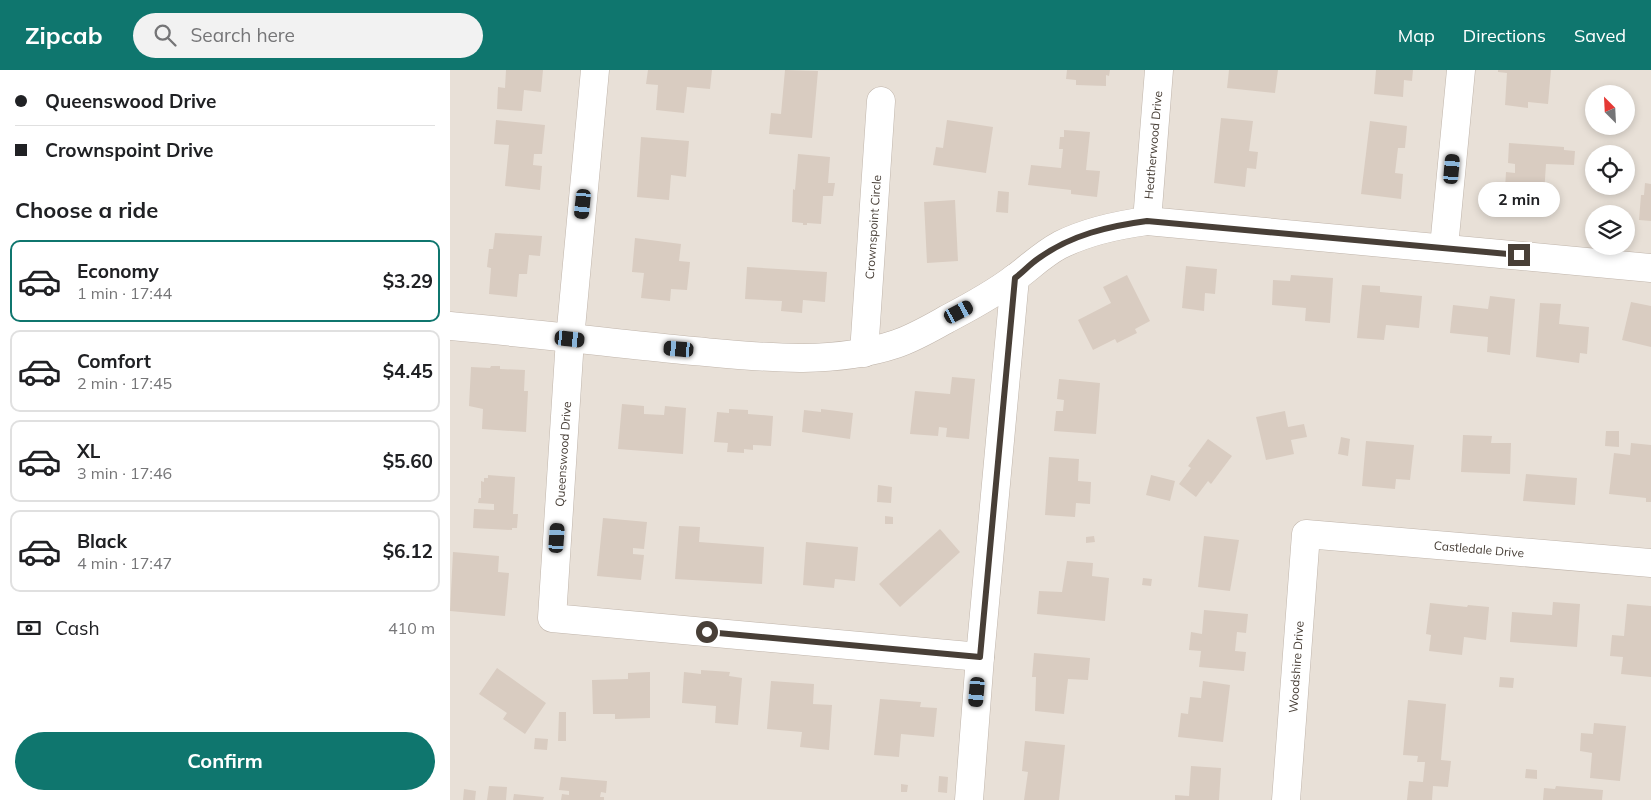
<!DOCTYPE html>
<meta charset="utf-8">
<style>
:root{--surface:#fff;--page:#f2f2f2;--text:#202124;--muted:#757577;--line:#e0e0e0;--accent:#0f766e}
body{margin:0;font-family:Mulish,sans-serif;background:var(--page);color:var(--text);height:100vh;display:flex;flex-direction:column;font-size:19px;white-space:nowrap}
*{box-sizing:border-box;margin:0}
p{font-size:16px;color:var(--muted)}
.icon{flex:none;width:28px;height:28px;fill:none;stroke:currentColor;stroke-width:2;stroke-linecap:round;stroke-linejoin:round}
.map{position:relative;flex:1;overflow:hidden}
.side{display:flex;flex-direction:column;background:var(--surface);width:450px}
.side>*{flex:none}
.top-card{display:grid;align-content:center;height:110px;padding:0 15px;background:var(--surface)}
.needle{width:32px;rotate:336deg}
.controls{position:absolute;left:1135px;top:15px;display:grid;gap:10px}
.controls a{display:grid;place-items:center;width:50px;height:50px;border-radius:50%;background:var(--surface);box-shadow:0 2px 8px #0003;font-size:25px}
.end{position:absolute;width:22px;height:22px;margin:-11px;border:6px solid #483f37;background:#fff;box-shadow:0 0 0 2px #fff}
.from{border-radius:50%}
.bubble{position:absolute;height:35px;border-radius:18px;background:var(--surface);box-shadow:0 2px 8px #0003;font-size:16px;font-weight:700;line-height:35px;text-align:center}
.car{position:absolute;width:15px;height:30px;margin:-15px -8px;border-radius:6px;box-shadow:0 0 4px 1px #0007;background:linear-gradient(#222 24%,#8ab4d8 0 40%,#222 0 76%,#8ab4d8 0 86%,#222 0)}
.top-card b{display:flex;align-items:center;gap:18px;height:48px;font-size:19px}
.top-card b+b{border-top:1px solid var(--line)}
.top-card i{width:12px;height:12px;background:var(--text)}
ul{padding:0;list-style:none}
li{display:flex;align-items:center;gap:15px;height:82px;margin:0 10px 8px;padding:0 5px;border:2px solid var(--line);border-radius:10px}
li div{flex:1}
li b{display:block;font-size:19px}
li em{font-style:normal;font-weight:700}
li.active{border-color:var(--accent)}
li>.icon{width:45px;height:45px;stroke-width:1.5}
h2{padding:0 15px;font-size:22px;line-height:60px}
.pay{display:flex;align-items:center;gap:12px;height:55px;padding:0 15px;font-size:19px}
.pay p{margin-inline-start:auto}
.button{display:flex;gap:10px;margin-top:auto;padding:10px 15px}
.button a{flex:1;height:58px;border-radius:30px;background:var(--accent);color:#fff;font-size:20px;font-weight:700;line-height:58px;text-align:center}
header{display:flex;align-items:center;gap:30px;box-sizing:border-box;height:70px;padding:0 25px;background:var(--accent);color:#fff}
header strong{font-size:24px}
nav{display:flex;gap:28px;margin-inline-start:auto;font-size:18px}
.search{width:350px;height:45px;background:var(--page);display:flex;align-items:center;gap:12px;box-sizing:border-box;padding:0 18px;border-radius:28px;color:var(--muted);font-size:19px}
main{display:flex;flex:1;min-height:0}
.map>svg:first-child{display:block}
.residential{fill:#e8e0d7;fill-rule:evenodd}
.building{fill:#d9ccc1}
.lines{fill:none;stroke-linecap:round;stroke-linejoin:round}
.minor-casing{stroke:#c0b5ab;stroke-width:29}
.minor{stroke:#fff;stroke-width:28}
.route{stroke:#483f37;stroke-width:6}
.labels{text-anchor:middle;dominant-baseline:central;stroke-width:4;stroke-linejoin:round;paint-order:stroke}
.street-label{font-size:12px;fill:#483f37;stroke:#fff}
</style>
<header>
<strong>Zipcab</strong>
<div class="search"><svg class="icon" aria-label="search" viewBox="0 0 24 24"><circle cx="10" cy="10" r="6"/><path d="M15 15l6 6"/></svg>Search here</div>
<nav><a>Map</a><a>Directions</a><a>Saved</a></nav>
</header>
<main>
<section class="side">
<div class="top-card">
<b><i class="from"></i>Queenswood Drive</b>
<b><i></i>Crownspoint Drive</b>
</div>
<h2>Choose a ride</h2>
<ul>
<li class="active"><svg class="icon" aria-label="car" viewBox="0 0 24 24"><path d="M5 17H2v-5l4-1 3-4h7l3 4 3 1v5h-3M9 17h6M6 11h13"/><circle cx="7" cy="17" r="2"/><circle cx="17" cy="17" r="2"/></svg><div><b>Economy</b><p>1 min · 17:44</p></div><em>$3.29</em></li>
<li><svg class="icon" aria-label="car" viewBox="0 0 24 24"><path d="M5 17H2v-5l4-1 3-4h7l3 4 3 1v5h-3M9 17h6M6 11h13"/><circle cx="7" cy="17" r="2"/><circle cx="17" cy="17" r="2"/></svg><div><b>Comfort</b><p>2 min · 17:45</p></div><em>$4.45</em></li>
<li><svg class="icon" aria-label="car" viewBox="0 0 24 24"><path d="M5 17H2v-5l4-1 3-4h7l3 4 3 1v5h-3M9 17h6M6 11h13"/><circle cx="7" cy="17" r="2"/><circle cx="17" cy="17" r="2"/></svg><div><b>XL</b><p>3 min · 17:46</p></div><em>$5.60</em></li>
<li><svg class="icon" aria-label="car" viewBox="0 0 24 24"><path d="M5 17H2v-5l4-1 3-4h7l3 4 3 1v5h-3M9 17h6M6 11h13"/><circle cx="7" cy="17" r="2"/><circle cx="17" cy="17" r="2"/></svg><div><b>Black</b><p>4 min · 17:47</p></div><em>$6.12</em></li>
</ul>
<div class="pay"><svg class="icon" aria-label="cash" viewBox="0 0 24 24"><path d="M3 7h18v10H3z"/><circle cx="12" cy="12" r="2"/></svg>Cash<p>410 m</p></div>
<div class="button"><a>Confirm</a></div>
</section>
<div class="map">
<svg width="1201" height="730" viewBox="0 0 1201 730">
<rect width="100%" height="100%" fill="#f4efe9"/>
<path class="residential" d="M 0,0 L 1201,0 L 1201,730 L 0,730 ZM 1144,24 L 1176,24 L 1176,56 L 1144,56 ZM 1144,84 L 1176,84 L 1176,116 L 1144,116 ZM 1144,144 L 1176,144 L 1176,176 L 1144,176 Z"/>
<g class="building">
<polygon points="56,0 93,0 91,22 74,20 72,41 47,39 48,17 55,18"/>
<polygon points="198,0 262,0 260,19 237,17 234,43 206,40 208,15 196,14"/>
<polygon points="335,0 368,1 362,68 319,64 321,43 331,44"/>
<polygon points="617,0 660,0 659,6 656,5 656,16 626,15 626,10 616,9"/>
<polygon points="779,0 828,0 825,23 777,18"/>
<polygon points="926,0 963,0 962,11 954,10 953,27 924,24"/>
<polygon points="1048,0 1101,0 1098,34 1078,32 1078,38 1055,35 1057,3 1048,2"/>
<polygon points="771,48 803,51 799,81 808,82 806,99 797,98 795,117 764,113"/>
<polygon points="46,50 95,55 92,84 84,84 83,95 92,96 90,120 55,116 59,75 44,74"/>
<polygon points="497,50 543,57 536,103 483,95 486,77 493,78"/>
<polygon points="920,51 957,56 955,78 948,78 945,103 953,104 951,129 911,124"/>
<polygon points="614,60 640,62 636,100 650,101 647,127 621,124 621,120 578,115 581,95 611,98 613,79 609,79 610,67 614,67"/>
<polygon points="191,67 239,71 236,107 221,105 219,130 187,127"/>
<polygon points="1059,73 1114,77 1114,80 1125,81 1124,95 1096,94 1093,140 1063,138 1064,119 1055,119 1056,102 1065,103 1065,94 1058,93"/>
<polygon points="348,84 380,87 378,113 385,113 383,126 373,126 371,154 357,153 357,155 353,155 353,153 342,152 343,119 345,120"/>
<polygon points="1195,113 1201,114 1201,151 1189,150 1191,125 1194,125"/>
<polygon points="548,121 559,122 558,143 546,142"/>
<polygon points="505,130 508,191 477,193 474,132"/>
<polygon points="45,163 92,166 90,186 79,185 77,204 69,204 67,227 39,224 41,198 37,197 39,179 43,179"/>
<polygon points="185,168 231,174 229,191 240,192 237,220 221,219 220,231 191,228 194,203 182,202"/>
<polygon points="736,196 767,199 765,224 755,223 754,241 732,238"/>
<polygon points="297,197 377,202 375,232 353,230 352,243 331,241 332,231 295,229"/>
<polygon points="677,205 700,251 685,259 687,263 667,273 665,269 643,280 628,250 661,233 653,217"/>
<polygon points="841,205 883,208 880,253 855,251 856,238 822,235 823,210 840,211"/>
<polygon points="912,215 930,216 930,222 972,226 969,258 936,255 934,270 907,268"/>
<polygon points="1040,226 1065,229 1060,285 1037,282 1038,267 1000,263 1003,235 1038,239"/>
<polygon points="1181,232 1201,236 1201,277 1172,270"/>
<polygon points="1090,233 1111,234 1109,254 1139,257 1137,284 1130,283 1129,293 1086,287"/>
<polygon points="41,296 50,296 50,299 75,300 74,321 78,321 76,362 32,359 33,339 19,336 21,297 40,298"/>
<polygon points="502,307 525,309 519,369 496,367 497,358 489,357 488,366 460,364 465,321 500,324"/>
<polygon points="609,309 650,313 646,364 604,361 606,341 613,341 614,330 607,329"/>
<polygon points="172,334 194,336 194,344 214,345 215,336 236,338 233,384 168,379"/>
<polygon points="279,339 298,340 298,344 323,346 321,376 303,375 303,380 294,379 294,383 277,382 278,373 264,372 267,342 279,343"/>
<polygon points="371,339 403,343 400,369 352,362 354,340 371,342"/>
<polygon points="835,341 838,357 854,354 857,367 841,370 844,384 816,390 806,347"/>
<polygon points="1156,361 1169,361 1169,377 1155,376"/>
<polygon points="1013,365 1042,366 1041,373 1061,373 1060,404 1011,402"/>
<polygon points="891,367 900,369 898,386 888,384"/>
<polygon points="758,369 782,386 761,414 758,411 746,427 729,414 741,398 738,396"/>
<polygon points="916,371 964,375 960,410 946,409 945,419 912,416"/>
<polygon points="1181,373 1201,375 1201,432 1196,432 1196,428 1159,424 1164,383 1180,385"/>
<polygon points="599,387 629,389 628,411 641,412 640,434 626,433 625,447 595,445"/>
<polygon points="1076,404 1127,408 1125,435 1073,431"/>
<polygon points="38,405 65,407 63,444 68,444 67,458 62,458 62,460 23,458 24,439 44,440 44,434 28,433 29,428 31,428 31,411 34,412 34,408 38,408"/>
<polygon points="701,405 725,411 720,431 696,425"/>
<polygon points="428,415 442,417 441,433 427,432"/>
<polygon points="435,446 443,447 443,454 435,454"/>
<polygon points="153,448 197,452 194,479 183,478 183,484 194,485 191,510 147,506"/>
<polygon points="229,456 250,457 249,472 314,477 312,514 225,509"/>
<polygon points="490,459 510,482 450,537 429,514"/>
<polygon points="644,466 645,472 636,473 636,467"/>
<polygon points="754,466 789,470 780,521 748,517"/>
<polygon points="356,472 408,477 405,511 385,509 384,518 353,515"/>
<polygon points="3,482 49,486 48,502 59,503 55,546 0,541"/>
<polygon points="617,491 643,493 642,506 659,508 655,551 587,544 589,521 612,522"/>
<polygon points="693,508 702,509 701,516 692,515"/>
<polygon points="1103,532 1130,534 1127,577 1060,572 1062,542 1102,545"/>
<polygon points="980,533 1017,537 1018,535 1039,537 1036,570 1014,567 1012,585 979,581 981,565 976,564"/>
<polygon points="1177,534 1201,536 1201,607 1171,604 1173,587 1160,586 1162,565 1174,566"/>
<polygon points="754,540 798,544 796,563 787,562 785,581 796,582 794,601 749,597 751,581 739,580 741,562 752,564"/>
<polygon points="584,583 640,588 638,610 618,609 614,644 585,641 586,607 582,607"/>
<polygon points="47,598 96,633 75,664 53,649 57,643 29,624"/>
<polygon points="251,600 280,602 279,606 292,608 288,655 265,653 266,636 232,633 234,602 251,604"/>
<polygon points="200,602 200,648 165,649 165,644 143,644 142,610 178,609 178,603"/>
<polygon points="1050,607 1064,608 1063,618 1049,617"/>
<polygon points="321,611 364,614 363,634 382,635 379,680 350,677 352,662 317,659"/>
<polygon points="753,611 780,615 773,672 728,667 731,643 738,644 740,627 751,628"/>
<polygon points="430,629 471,632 470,637 487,638 484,667 451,664 449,687 424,685"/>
<polygon points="958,630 996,634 991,690 1001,691 998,717 983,716 982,730 957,730 959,711 973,712 975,692 967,692 968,686 953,685"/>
<polygon points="109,642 116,642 116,671 108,671"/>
<polygon points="1144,653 1176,656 1170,711 1140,708 1142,683 1130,681 1131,663 1143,664"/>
<polygon points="85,668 98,669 97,680 84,679"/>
<polygon points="575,671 615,675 609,730 574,730 578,702 572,701"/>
<polygon points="741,696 771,698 769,730 725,730 725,725 739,726"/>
<polygon points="1076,699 1087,700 1087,709 1075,708"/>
<polygon points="489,706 498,707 497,723 488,722"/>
<polygon points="111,707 157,711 156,723 151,722 150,727 154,727 154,730 111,730 112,724 119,725 119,721 109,720"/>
<polygon points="451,714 458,715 457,722 451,722"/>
<polygon points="39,716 57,717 56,730 37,730"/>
<polygon points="1106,716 1153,720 1152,730 1093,730 1094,718 1105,719"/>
<polygon points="14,719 26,721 25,730 13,730"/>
<polygon points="64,724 94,727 93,730 63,730"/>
</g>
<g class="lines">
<g class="minor-casing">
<g id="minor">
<polyline points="145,0 120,269 102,548 530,587"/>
<polyline points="697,151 709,0"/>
<polyline points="994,177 1011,0"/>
<path d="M 0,256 C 78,263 155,272 233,280 C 303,286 377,297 446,274 C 464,268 481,258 497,249 C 520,237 544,224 565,208 C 580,197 593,184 610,175 C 638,161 667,155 697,151 L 1201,198"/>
<polyline points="414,283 431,31"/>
<polyline points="519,730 530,587 565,208"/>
<polyline points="836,730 856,464 1201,493"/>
</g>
</g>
<use href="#minor" class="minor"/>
</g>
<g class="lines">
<path class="route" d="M 257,562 L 530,587 L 565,208 C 573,202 580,194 589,188 C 621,165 659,156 697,151 L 1069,185"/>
</g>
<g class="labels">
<g class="street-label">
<text transform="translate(703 75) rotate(-85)">Heatherwood Drive</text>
<text transform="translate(423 157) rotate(-86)">Crownspoint Circle</text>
<text transform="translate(113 384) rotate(-86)">Queenswood Drive</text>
<text transform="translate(1029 479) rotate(5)">Castledale Drive</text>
<text transform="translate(846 597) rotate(-86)">Woodshire Drive</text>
</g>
</g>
</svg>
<div class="controls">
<a><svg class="needle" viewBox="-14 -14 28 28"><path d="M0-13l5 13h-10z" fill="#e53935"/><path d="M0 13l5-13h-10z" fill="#757577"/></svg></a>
<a><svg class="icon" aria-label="locate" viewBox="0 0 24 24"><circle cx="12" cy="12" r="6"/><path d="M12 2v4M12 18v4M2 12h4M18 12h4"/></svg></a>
<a><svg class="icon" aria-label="layers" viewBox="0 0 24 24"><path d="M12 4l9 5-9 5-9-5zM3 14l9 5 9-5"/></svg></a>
</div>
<i class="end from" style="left:257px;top:562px"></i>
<i class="end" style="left:1069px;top:185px"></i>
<div class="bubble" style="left:1028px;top:112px;width:82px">2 min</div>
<i class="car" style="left:1002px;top:99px;rotate:5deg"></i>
<i class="car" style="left:133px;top:134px;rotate:186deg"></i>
<i class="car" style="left:509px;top:242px;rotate:62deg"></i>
<i class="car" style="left:120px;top:269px;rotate:96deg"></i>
<i class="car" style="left:229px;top:279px;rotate:275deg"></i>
<i class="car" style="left:107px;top:468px;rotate:4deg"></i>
<i class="car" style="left:527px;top:622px;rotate:185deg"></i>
</div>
</main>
